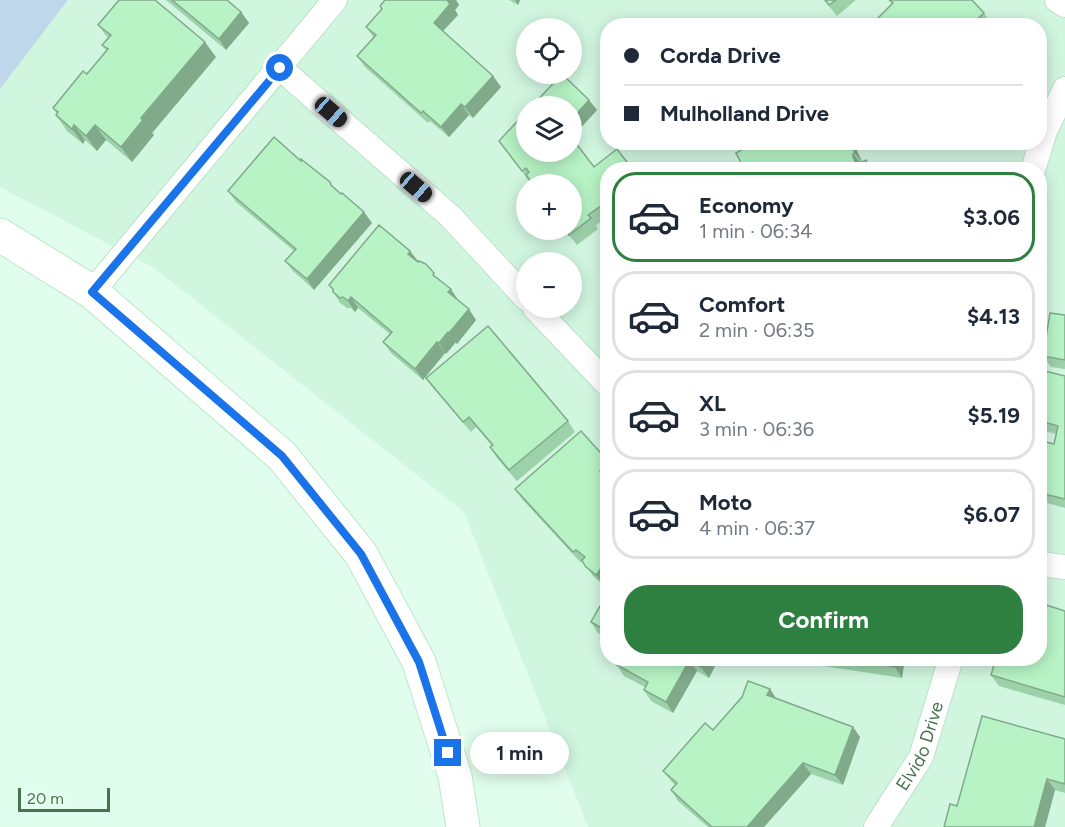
<!DOCTYPE html>
<meta charset="utf-8">
<style>
:root{--surface:#fff;--page:#f6f6f7;--text:#1f2937;--muted:#747a83;--line:#e0e1e3;--accent:#2e8040}
body{margin:0;font-family:Figtree,sans-serif;background:var(--page);color:var(--text);height:100vh;display:flex;flex-direction:column;font-size:22px;white-space:nowrap}
*{box-sizing:border-box;margin:0}
p{font-size:20px;color:var(--muted)}
.icon{flex:none;width:33px;height:33px;fill:none;stroke:currentColor;stroke-width:2;stroke-linecap:round;stroke-linejoin:round}
.map{position:relative;flex:1;overflow:hidden}
.panel{position:absolute;left:600px;top:162px;width:447px;height:504px;display:flex;flex-direction:column;background:var(--surface);border-radius:24px;box-shadow:0 3px 15px #0003}
.panel>*{flex:none}
.hud{position:absolute;left:600px;top:18px;width:447px;height:132px;border-radius:24px;box-shadow:0 3px 15px #0003;display:grid;align-content:center;height:132px;padding:0 24px;background:var(--surface)}
.tools{position:absolute;left:516px;top:18px;display:grid;gap:12px}
.tools a{display:grid;place-items:center;width:66px;height:66px;border-radius:50%;background:var(--surface);box-shadow:0 3px 15px #0003;font-size:30px}
.scale{position:absolute;left:18px;bottom:15px;width:92px;box-sizing:border-box;padding-left:6px;border:3px solid #47734f;border-top:0;font-size:16px;line-height:21px;white-space:nowrap;color:#47734f;-webkit-text-stroke:4px #e6fff1;paint-order:stroke}
.end{position:absolute;width:27px;height:27px;margin:-14px;border:8px solid #1a73e8;background:#fff;box-shadow:0 0 0 3px #fff}
.from{border-radius:50%}
.bubble{position:absolute;height:42px;border-radius:21px;background:var(--surface);box-shadow:0 3px 15px #0003;font-size:20px;font-weight:700;line-height:42px;text-align:center}
.car{position:absolute;width:18px;height:36px;margin:-18px -9px;border-radius:8px;box-shadow:0 0 4px 2px #0007;background:linear-gradient(#222 24%,#8ab4d8 0 40%,#222 0 76%,#8ab4d8 0 86%,#222 0)}
.hud b{display:flex;align-items:center;gap:21px;height:57px;font-size:22px}
.hud b+b{border-top:2px solid var(--line)}
.hud i{width:15px;height:15px;background:var(--text)}
ul{padding:10px 0 0;list-style:none}
li{display:flex;align-items:center;gap:18px;height:90px;margin:0 12px 9px;padding:0 12px;border:3px solid var(--line);border-radius:24px}
li div{flex:1}
li b{display:block;font-size:22px}
li em{font-style:normal;font-weight:700}
li.selected{border-color:var(--accent)}
li>.icon{width:54px;height:54px;stroke-width:1.5}
.cta{display:flex;gap:12px;margin-top:auto;padding:12px 24px}
.cta a{flex:1;height:69px;border-radius:24px;background:var(--accent);color:#fff;font-size:24px;font-weight:700;line-height:69px;text-align:center}
.map>svg:first-child{display:block}
.residential{fill:#d1f6e0;fill-rule:evenodd}
.green{fill:#bed7ea}
.lines{fill:none;stroke-linecap:round;stroke-linejoin:round}
.street-casing{stroke:#bce1c7;stroke-width:26}
.secondary-casing{stroke:#bce8c9;stroke-width:35}
.street{stroke:#fff;stroke-width:24}
.secondary{stroke:#fff;stroke-width:33}
.wall{fill:#9dd1a9}
.shaded-wall{fill:#80aa8a}
.building{fill:#b7f3c5;stroke:#80aa8a;stroke-width:1.5}
.route{stroke:#1a73e8;stroke-width:8}
.labels{text-anchor:middle;dominant-baseline:central;stroke-width:6;stroke-linejoin:round;paint-order:stroke}
.street-label{font-size:18px;fill:#47734f;stroke:#e6fff1}
</style>
<div class="map">
<svg width="1065" height="827" viewBox="0 0 1065 827">
<rect width="100%" height="100%" fill="#e0fded"/>
<path class="residential" d="M 68,0 L 1065,0 L 1065,827 L 588,827 L 464,512 L 154,268 L 0,187 L 0,89 ZM 608,26 L 1040,26 L 1040,142 L 608,142 ZM 526,28 L 572,28 L 572,74 L 526,74 ZM 526,106 L 572,106 L 572,152 L 526,152 ZM 608,170 L 1040,170 L 1040,658 L 608,658 ZM 526,184 L 572,184 L 572,230 L 526,230 ZM 526,262 L 572,262 L 572,308 L 526,308 Z"/>
<polygon class="green" points="0,0 68,0 0,89"/>
<g class="lines">
<g class="street-casing">
<g id="street">
<polyline points="1057,0 1065,5"/>
<polyline points="280,68 450,216 526,298"/>
<polyline points="1033,170 1045,131 1065,89"/>
<polyline points="92,292 335,0"/>
<polyline points="535,308 608,385"/>
<polyline points="1040,564 1065,567"/>
<path id="s1" d="M 876,827 L 921,757 L 951,658"/>
</g>
</g>
<g class="secondary-casing">
<polyline id="secondary" points="0,235 92,292 282,456 361,554 419,662 455,776 463,827"/>
</g>
<use href="#street" class="street"/>
<use href="#secondary" class="secondary"/>
</g>
<g class="wall">
<polygon points="166,0 227,0 241,12 249,23 226,50"/>
<polygon points="385,0 456,0 459,5 455,10 458,15 443,31 493,76 501,87 473,118 469,115 449,137 430,121 428,123 365,67 357,56 374,38 366,27 382,9 380,6"/>
<polygon points="509,0 520,0 518,5"/>
<polygon points="824,0 856,0 837,16"/>
<polygon points="888,0 972,0 984,13 991,23 989,26 870,26 892,4"/>
<polygon points="98,25 216,57 152,133 154,135 132,162 106,140 97,151 85,140 83,144 67,131 56,115 57,114 53,108 87,74 106,50 102,45 108,38"/>
<polygon points="572,106 597,110 575,134 574,142 594,167 608,170 608,217 596,225 598,229 577,245 565,230 572,184 529,181 499,141"/>
<polygon points="857,151 862,162 872,170 745,170"/>
<polygon points="301,161 364,212 372,223 314,290 293,271 285,261 294,251 236,202 228,191"/>
<polygon points="418,261 417,262 439,279 476,320 457,344 456,342 446,354 445,353 423,380 391,353 383,342 390,334 358,308 355,312 351,308 347,308 340,303 329,285"/>
<polygon points="1065,315 1065,369 1051,367 1043,356"/>
<polygon points="1065,376 1065,508 1040,501 1040,445 1045,446 1054,444 1056,434 1040,430 1040,377"/>
<polygon points="426,378 568,421 575,432 517,481 497,458 490,447 492,446 476,427 471,432 434,389"/>
<polygon points="608,461 608,580 604,586 593,576 583,561 581,563 522,499 515,489"/>
<polygon points="608,592 608,638 598,633 591,622"/>
<polygon points="1065,611 1065,705 999,686 991,675"/>
<polygon points="621,658 719,658 709,678 697,671 673,713 651,701 644,690 645,687 624,676 617,665"/>
<polygon points="789,658 905,658 902,678 791,661"/>
<polygon points="770,689 776,699 860,737 843,785 811,774 764,827 708,827 678,801 671,790 675,785 671,781 663,771 713,730"/>
<polygon points="1065,739 1065,793 1055,790 1045,827 944,827 957,806"/>
</g>
<g class="shaded-wall">
<polygon points="447,0 456,0 459,5 455,10 458,15 441,33 434,23"/>
<polygon points="515,0 520,0 518,5"/>
<polygon points="241,12 249,23 226,50 219,39"/>
<polygon points="205,42 216,57 152,133 154,135 132,162 121,147 141,118"/>
<polygon points="493,76 501,87 473,118 465,107"/>
<polygon points="589,100 597,110 575,134 574,142 572,139 572,119"/>
<polygon points="461,104 469,115 449,137 441,127"/>
<polygon points="74,125 85,140 83,144 72,129"/>
<polygon points="95,125 106,140 97,151 86,136"/>
<polygon points="850,142 862,142 857,151 863,163 855,153"/>
<polygon points="853,154 861,164 861,170 853,157"/>
<polygon points="364,212 372,223 314,290 307,279"/>
<polygon points="410,251 418,261 415,265 408,254"/>
<polygon points="451,289 458,300 448,292"/>
<polygon points="351,297 358,308 355,312 348,301"/>
<polygon points="469,309 476,320 457,344 449,333"/>
<polygon points="448,332 456,342 446,354 439,343"/>
<polygon points="437,342 445,353 423,380 415,369"/>
<polygon points="608,559 608,580 604,586 596,575"/>
<polygon points="706,658 719,658 709,678 701,667"/>
<polygon points="896,658 905,658 902,678 895,667"/>
<polygon points="689,661 697,671 673,713 666,702"/>
<polygon points="770,689 777,700 767,695"/>
<polygon points="853,727 860,737 843,785 835,775"/>
<polygon points="803,763 811,774 764,827 747,827"/>
<polygon points="1047,779 1055,790 1045,827 1034,827"/>
</g>
<g class="building">
<polygon points="119,0 155,0 205,42 141,118 143,120 121,147 95,125 86,136 74,125 72,129 56,115 58,112 53,108 83,71 87,74 108,49 102,45 111,35 98,25"/>
<polygon points="172,0 227,0 241,12 219,39"/>
<polygon points="385,0 447,0 450,4 434,23 493,76 465,107 461,104 441,127 423,111 421,113 357,56 376,35 366,27 382,9 380,6"/>
<polygon points="825,0 836,0 829,5"/>
<polygon points="890,0 972,0 984,13 975,21 979,26 870,26 893,3"/>
<polygon points="562,74 589,100 572,119 572,106 532,106"/>
<polygon points="526,112 526,152 572,152 572,138 594,167 617,149 633,170 608,170 608,201 588,215 591,218 569,235 565,230 572,230 572,184 533,184 526,175 529,172 526,168 522,171 499,141"/>
<polygon points="274,137 301,161 301,159 330,182 331,185 341,194 342,193 364,212 307,279 285,261 296,249 228,191"/>
<polygon points="755,142 850,142 855,153 853,154 853,157 857,165 866,160 871,170 745,170 736,153"/>
<polygon points="379,225 410,251 408,254 418,262 419,261 426,264 434,273 433,275 451,289 448,292 469,309 449,333 448,332 439,343 437,342 415,369 383,342 392,332 351,297 348,301 343,297 340,298 333,292 333,289 329,285"/>
<polygon points="1050,313 1065,315 1065,360 1043,356"/>
<polygon points="488,326 568,421 509,470 490,447 493,445 469,417 463,422 426,378"/>
<polygon points="1041,370 1065,376 1065,499 1040,493 1040,445 1045,446 1046,442 1054,444 1058,426 1040,421 1040,377"/>
<polygon points="581,431 608,461 608,464 600,471 608,477 608,559 596,575 585,566 582,560 585,557 576,550 573,552 515,489"/>
<polygon points="608,592 608,632 591,622"/>
<polygon points="1040,603 1065,611 1065,697 991,675 996,658 1040,658"/>
<polygon points="621,658 706,658 701,667 689,661 666,702 644,690 648,682 617,665"/>
<polygon points="835,658 896,658 895,667"/>
<polygon points="748,681 770,689 767,695 853,727 835,775 803,763 747,827 712,827 671,790 677,783 663,771 705,723 713,730 742,697"/>
<polygon points="982,716 1065,739 1065,784 1047,779 1034,827 944,827 950,804 957,806"/>
</g>
<g class="lines">
<polyline class="route" points="280,68 92,292 282,456 361,554 419,662 448,753"/>
</g>
<g class="labels">
<g class="street-label">
<text stroke="none"><textPath href="#s1" startOffset="93">Elvido Drive</textPath></text>
</g>
</g>
</svg>
<div class="tools">
<a><svg class="icon" aria-label="locate" viewBox="0 0 24 24"><circle cx="12" cy="12" r="6"/><path d="M12 2v4M12 18v4M2 12h4M18 12h4"/></svg></a>
<a><svg class="icon" aria-label="layers" viewBox="0 0 24 24"><path d="M12 4l9 5-9 5-9-5zM3 14l9 5 9-5"/></svg></a>
<a>+</a>
<a>−</a>
</div>
<div class="scale">20 m</div>
<i class="end from" style="left:280px;top:68px"></i>
<i class="end" style="left:448px;top:753px"></i>
<div class="bubble" style="left:470px;top:732px;width:99px">1 min</div>
<i class="car" style="left:331px;top:112px;rotate:131deg"></i>
<i class="car" style="left:416px;top:187px;rotate:131deg"></i>
<div class="hud">
<b><i class="from"></i>Corda Drive</b>
<b><i></i>Mulholland Drive</b>
</div>
<section class="panel">
<ul>
<li class="selected"><svg class="icon" aria-label="car" viewBox="0 0 24 24"><path d="M5 17H2v-5l4-1 3-4h7l3 4 3 1v5h-3M9 17h6M6 11h13"/><circle cx="7" cy="17" r="2"/><circle cx="17" cy="17" r="2"/></svg><div><b>Economy</b><p>1 min · 06:34</p></div><em>$3.06</em></li>
<li><svg class="icon" aria-label="car" viewBox="0 0 24 24"><path d="M5 17H2v-5l4-1 3-4h7l3 4 3 1v5h-3M9 17h6M6 11h13"/><circle cx="7" cy="17" r="2"/><circle cx="17" cy="17" r="2"/></svg><div><b>Comfort</b><p>2 min · 06:35</p></div><em>$4.13</em></li>
<li><svg class="icon" aria-label="car" viewBox="0 0 24 24"><path d="M5 17H2v-5l4-1 3-4h7l3 4 3 1v5h-3M9 17h6M6 11h13"/><circle cx="7" cy="17" r="2"/><circle cx="17" cy="17" r="2"/></svg><div><b>XL</b><p>3 min · 06:36</p></div><em>$5.19</em></li>
<li><svg class="icon" aria-label="car" viewBox="0 0 24 24"><path d="M5 17H2v-5l4-1 3-4h7l3 4 3 1v5h-3M9 17h6M6 11h13"/><circle cx="7" cy="17" r="2"/><circle cx="17" cy="17" r="2"/></svg><div><b>Moto</b><p>4 min · 06:37</p></div><em>$6.07</em></li>
</ul>
<div class="cta"><a>Confirm</a></div>
</section>
</div>
